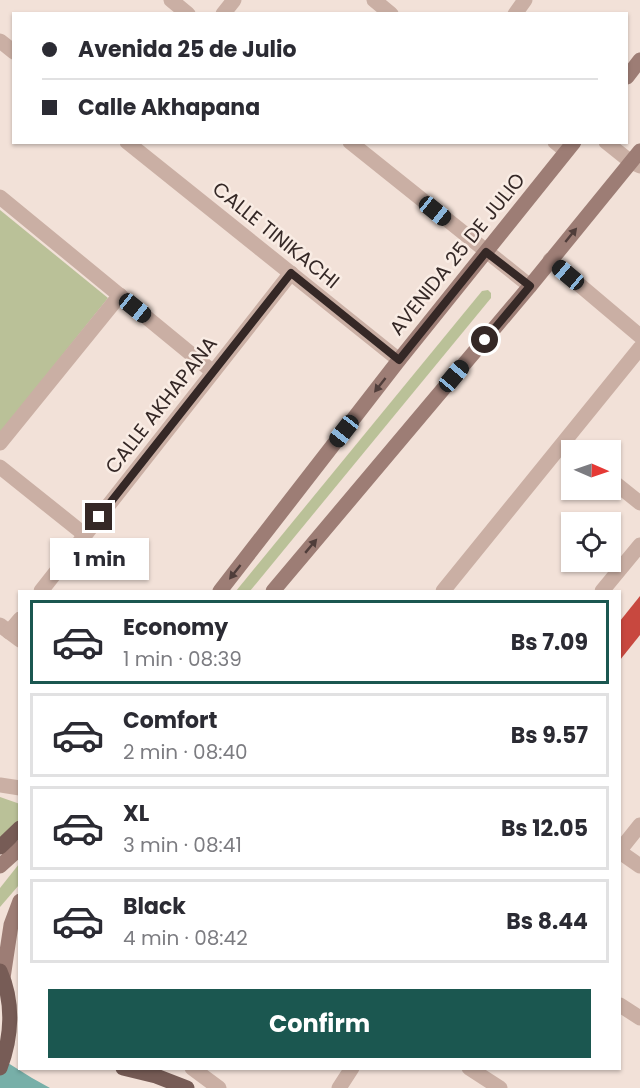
<!DOCTYPE html>
<meta charset="utf-8">
<style>
:root{--surface:#fff;--page:#f2f2f3;--text:#2b2b33;--muted:#7c7c81;--line:#e1e1e2;--accent:#1b5750}
body{margin:0;font-family:Poppins,sans-serif;background:var(--page);color:var(--text);height:100vh;display:flex;flex-direction:column;font-size:22px;white-space:nowrap}
*{box-sizing:border-box;margin:0}
p{font-size:20px;color:var(--muted)}
.icon{flex:none;width:33px;height:33px;fill:none;stroke:currentColor;stroke-width:2;stroke-linecap:round;stroke-linejoin:round}
.map{position:relative;flex:1;overflow:hidden}
.side{position:absolute;left:18px;top:590px;width:603px;height:480px;display:flex;flex-direction:column;background:var(--surface);border-radius:0px;box-shadow:0 2px 4px #0004}
.side>*{flex:none}
.banner{position:absolute;left:12px;top:12px;width:616px;height:132px;border-radius:0px;box-shadow:0 2px 4px #0004;display:grid;align-content:center;height:132px;padding:0 30px;background:var(--surface)}
.needle{width:39px;rotate:92deg}
.fabs{position:absolute;left:561px;top:440px;display:grid;gap:12px}
.fabs a{display:grid;place-items:center;width:60px;height:60px;border-radius:0px;background:var(--surface);box-shadow:0 2px 4px #0004;font-size:30px}
.end{position:absolute;width:27px;height:27px;margin:-14px;border:8px solid #352826;background:#fff;box-shadow:0 0 0 3px #fff}
.from{border-radius:50%}
.bubble{position:absolute;height:42px;border-radius:0px;background:var(--surface);box-shadow:0 2px 4px #0004;font-size:20px;font-weight:700;line-height:42px;text-align:center}
.car{position:absolute;width:18px;height:36px;margin:-18px -9px;border-radius:8px;box-shadow:0 0 4px 2px #0007;background:linear-gradient(#222 24%,#8ab4d8 0 40%,#222 0 76%,#8ab4d8 0 86%,#222 0)}
.banner b{display:flex;align-items:center;gap:21px;height:57px;font-size:22px}
.banner b+b{border-top:2px solid var(--line)}
.banner i{width:15px;height:15px;background:var(--text)}
ul{padding:10px 0 0;list-style:none}
li{display:flex;align-items:center;gap:18px;height:84px;margin:0 12px 9px;padding:0 18px;border:3px solid var(--line);border-radius:0px}
li div{flex:1}
li b{display:block;font-size:22px}
li em{font-style:normal;font-weight:700}
li.active{border-color:var(--accent)}
li>.icon{width:54px;height:54px;stroke-width:1.5}
.action{display:flex;gap:12px;margin-top:auto;padding:12px 30px}
.action a{flex:1;height:69px;border-radius:0px;background:var(--accent);color:#fff;font-size:24px;font-weight:700;line-height:69px;text-align:center}
.map>svg:first-child{display:block}
.green{fill:#bac198}
.water{fill:#77afa8}
.building{fill:#c8483f}
.lines{fill:none;stroke-linecap:round;stroke-linejoin:round}
.minor{stroke:#caafa4;stroke-width:15}
.secondary{stroke:#9d7d75;stroke-width:15}
.primary{stroke:#775c56;stroke-width:15}
.oneway{fill:#4f3d3a}
.route{stroke:#352826;stroke-width:8}
.labels{text-anchor:middle;dominant-baseline:central;stroke-width:5;stroke-linejoin:round;paint-order:stroke}
.street-label{font-size:20px;fill:#352826;stroke:#f9ece4}
</style>
<div class="map">
<svg width="640" height="1088" viewBox="0 0 640 1088">
<rect width="100%" height="100%" fill="#f2e1d8"/>
<g class="green">
<polygon points="0,210 108,298 0,433"/>
<polygon points="488,290 491,293 491,298 250,591 236,591 482,291"/>
<polygon points="0,797 20,804 19,823 0,842"/>
<polygon points="19,864 19,885 0,907 0,888"/>
</g>
<polygon class="water" points="0,1058 32,1078 50,1088 0,1088"/>
<polygon class="building" points="640,596 640,635 620,660 620,621"/>
<g class="lines">
<g class="minor">
<polyline points="171,0 188,14"/>
<polyline points="374,0 391,14"/>
<polyline points="223,14 234,0"/>
<polyline points="515,14 525,0"/>
<polyline points="0,41 14,52"/>
<polyline points="127,142 399,360"/>
<polyline points="350,142 530,286"/>
<polyline points="555,142 566,151"/>
<polyline points="606,142 631,162 640,166"/>
<polyline points="0,197 213,372"/>
<polyline points="550,260 640,336"/>
<polyline points="0,443 120,295"/>
<polyline points="0,467 85,535"/>
<polyline points="610,479 640,503"/>
<polyline points="41,591 291,273"/>
<polyline points="443,591 640,348"/>
<polyline points="602,591 640,545"/>
<polyline points="0,625 20,640"/>
<polyline points="9,632 20,619"/>
<polyline points="0,785 20,788"/>
<polyline points="620,850 640,825"/>
<polyline points="620,852 640,866"/>
<polyline points="620,1005 640,1018"/>
<polyline points="192,1068 219,1088"/>
<polyline points="469,1068 500,1088"/>
<polyline points="339,1088 352,1068"/>
</g>
<g class="secondary">
<polyline points="627,77 640,60"/>
<polyline points="220,591 399,360 574,142"/>
<polyline points="273,591 530,286 640,151"/>
<polyline points="0,866 20,848"/>
<polyline points="3,978 11,925 20,901"/>
</g>
<g class="primary">
<polyline points="0,847 20,828"/>
<path d="M 0,971 C 14,1002 12,1037 0,1068"/>
<polyline points="123,1068 156,1076 187,1088"/>
</g>
</g>
<defs><path id="oneway-solid" d="M-6-.8H1V-3.2L6.5 0L1 3.2V.8H-6Z" transform="scale(1.5)"/></defs>
<g class="oneway">
<use href="#oneway-solid" transform="translate(571 235) rotate(-51)"/>
<use href="#oneway-solid" transform="translate(380 385) rotate(128)"/>
<use href="#oneway-solid" transform="translate(311 546) rotate(-50)"/>
<use href="#oneway-solid" transform="translate(235 572) rotate(128)"/>
</g>
<g class="lines">
<polyline class="route" points="99,517 291,273 399,360 486,252 530,286 485,340"/>
</g>
<g class="labels">
<g class="street-label">
<text transform="translate(276 235) rotate(39)">CALLE TINIKACHI</text>
<text transform="translate(457 254) rotate(-51)">AVENIDA 25 DE JULIO</text>
<text transform="translate(161 405) rotate(-52)">CALLE AKHAPANA</text>
</g>
</g>
</svg>
<div class="fabs">
<a><svg class="needle" viewBox="-14 -14 28 28"><path d="M0-13l5 13h-10z" fill="#e53935"/><path d="M0 13l5-13h-10z" fill="#7c7c81"/></svg></a>
<a><svg class="icon" aria-label="locate" viewBox="0 0 24 24"><circle cx="12" cy="12" r="6"/><path d="M12 2v4M12 18v4M2 12h4M18 12h4"/></svg></a>
</div>
<i class="end from" style="left:485px;top:340px"></i>
<i class="end" style="left:99px;top:517px"></i>
<div class="bubble" style="left:50px;top:538px;width:99px">1 min</div>
<i class="car" style="left:435px;top:211px;rotate:129deg"></i>
<i class="car" style="left:568px;top:275px;rotate:310deg"></i>
<i class="car" style="left:135px;top:308px;rotate:129deg"></i>
<i class="car" style="left:454px;top:376px;rotate:40deg"></i>
<i class="car" style="left:344px;top:431px;rotate:218deg"></i>
<div class="banner">
<b><i class="from"></i>Avenida 25 de Julio</b>
<b><i></i>Calle Akhapana</b>
</div>
<section class="side">
<ul>
<li class="active"><svg class="icon" aria-label="car" viewBox="0 0 24 24"><path d="M5 17H2v-5l4-1 3-4h7l3 4 3 1v5h-3M9 17h6M6 11h13"/><circle cx="7" cy="17" r="2"/><circle cx="17" cy="17" r="2"/></svg><div><b>Economy</b><p>1 min · 08:39</p></div><em>Bs 7.09</em></li>
<li><svg class="icon" aria-label="car" viewBox="0 0 24 24"><path d="M5 17H2v-5l4-1 3-4h7l3 4 3 1v5h-3M9 17h6M6 11h13"/><circle cx="7" cy="17" r="2"/><circle cx="17" cy="17" r="2"/></svg><div><b>Comfort</b><p>2 min · 08:40</p></div><em>Bs 9.57</em></li>
<li><svg class="icon" aria-label="car" viewBox="0 0 24 24"><path d="M5 17H2v-5l4-1 3-4h7l3 4 3 1v5h-3M9 17h6M6 11h13"/><circle cx="7" cy="17" r="2"/><circle cx="17" cy="17" r="2"/></svg><div><b>XL</b><p>3 min · 08:41</p></div><em>Bs 12.05</em></li>
<li><svg class="icon" aria-label="car" viewBox="0 0 24 24"><path d="M5 17H2v-5l4-1 3-4h7l3 4 3 1v5h-3M9 17h6M6 11h13"/><circle cx="7" cy="17" r="2"/><circle cx="17" cy="17" r="2"/></svg><div><b>Black</b><p>4 min · 08:42</p></div><em>Bs 8.44</em></li>
</ul>
<div class="action"><a>Confirm</a></div>
</section>
</div>
